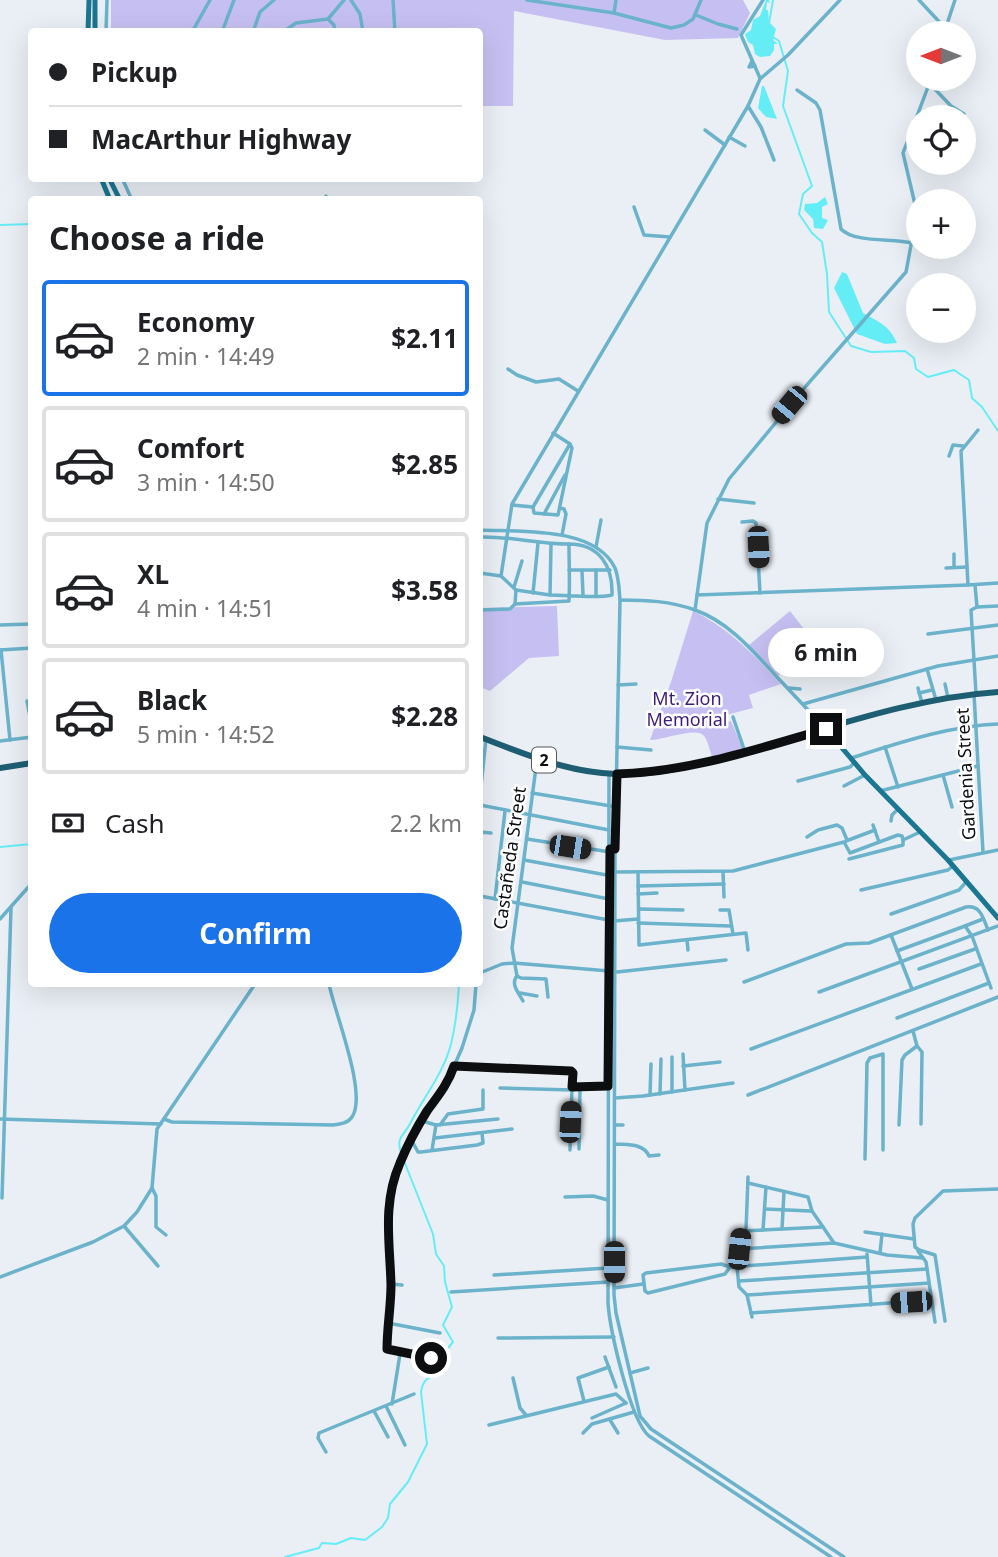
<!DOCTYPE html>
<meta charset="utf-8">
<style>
:root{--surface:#fff;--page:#f6f6f6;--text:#202124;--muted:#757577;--line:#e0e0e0;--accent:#1a73e8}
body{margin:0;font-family:"Noto Sans",sans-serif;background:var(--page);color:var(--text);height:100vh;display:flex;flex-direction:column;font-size:26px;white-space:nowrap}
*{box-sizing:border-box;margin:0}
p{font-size:23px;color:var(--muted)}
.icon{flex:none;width:38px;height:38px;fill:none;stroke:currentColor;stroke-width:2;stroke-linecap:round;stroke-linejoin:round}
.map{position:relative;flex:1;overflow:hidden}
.sheet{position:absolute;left:28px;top:196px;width:455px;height:791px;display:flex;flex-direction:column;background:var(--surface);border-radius:7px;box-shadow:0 7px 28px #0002}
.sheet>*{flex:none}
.banner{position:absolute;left:28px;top:28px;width:455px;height:154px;border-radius:7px;box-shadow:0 7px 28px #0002;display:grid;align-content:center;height:154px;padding:0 21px;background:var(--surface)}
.needle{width:46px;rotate:270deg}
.controls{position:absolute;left:906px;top:21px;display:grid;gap:14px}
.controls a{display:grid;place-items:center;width:70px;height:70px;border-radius:50%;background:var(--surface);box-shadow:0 7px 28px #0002;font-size:35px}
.end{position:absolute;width:32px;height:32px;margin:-16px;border:9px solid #0c0e10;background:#fff;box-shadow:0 0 0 4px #fff}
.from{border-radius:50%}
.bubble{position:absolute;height:49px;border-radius:24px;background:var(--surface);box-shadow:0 7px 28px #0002;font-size:23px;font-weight:700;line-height:49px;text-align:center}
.car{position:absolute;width:21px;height:42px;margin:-21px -10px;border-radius:9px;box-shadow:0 0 5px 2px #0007;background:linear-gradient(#222 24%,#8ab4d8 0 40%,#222 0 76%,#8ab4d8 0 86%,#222 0)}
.banner b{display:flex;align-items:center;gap:24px;height:66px;font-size:26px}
.banner b+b{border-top:2px solid var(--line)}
.banner i{width:18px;height:18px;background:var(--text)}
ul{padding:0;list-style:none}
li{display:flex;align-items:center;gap:21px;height:116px;margin:0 14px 10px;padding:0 7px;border:4px solid var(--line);border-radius:7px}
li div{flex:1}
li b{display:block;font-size:26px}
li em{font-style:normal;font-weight:700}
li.current{border-color:var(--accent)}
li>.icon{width:63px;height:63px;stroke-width:1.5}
h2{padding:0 21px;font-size:32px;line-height:84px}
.pay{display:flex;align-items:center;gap:18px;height:77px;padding:0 21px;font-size:26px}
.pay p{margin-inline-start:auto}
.button{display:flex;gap:14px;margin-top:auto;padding:14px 21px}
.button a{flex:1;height:80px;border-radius:42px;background:var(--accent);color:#fff;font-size:28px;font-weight:700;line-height:80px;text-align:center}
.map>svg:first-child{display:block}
.green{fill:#c6c0f2}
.water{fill:#65edf6}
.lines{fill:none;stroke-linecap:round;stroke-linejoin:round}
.stream{stroke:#65edf6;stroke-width:2}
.minor{stroke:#6bb2cb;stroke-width:3.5}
.major{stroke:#1a7691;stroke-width:5}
.highway{stroke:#1e5e73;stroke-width:6}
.route{stroke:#0c0e10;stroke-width:9}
.labels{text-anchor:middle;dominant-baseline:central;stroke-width:5;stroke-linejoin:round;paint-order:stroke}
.shield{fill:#fff;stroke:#555658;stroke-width:2}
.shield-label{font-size:16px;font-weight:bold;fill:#0c0e10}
.park-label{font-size:18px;fill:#3b1d7c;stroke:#fff}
.street-label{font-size:18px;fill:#0c0e10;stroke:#fff}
</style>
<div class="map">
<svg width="998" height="1557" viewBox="0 0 998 1557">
<rect width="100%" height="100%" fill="#eaeff5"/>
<g class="green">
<polygon points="111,0 743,0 750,13 738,38 665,40 514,11 513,106 480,106 480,32 111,32"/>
<polygon points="557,606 559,656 529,658 490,691 480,687 480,608"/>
<path d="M 693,611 C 729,628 754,655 781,684 L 749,695 L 753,708 L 715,718 L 717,724 L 731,721 L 743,749 L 712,757 C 710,751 708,741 704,736 C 698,726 663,740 650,740 L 671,682 Z"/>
<polygon points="790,611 818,647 778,676 749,645"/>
</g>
<g class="water">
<polygon points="766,0 769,0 770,3 767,2 766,10 768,10 769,22 776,29 773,40 778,44 774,44 774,50 770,56 760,57 755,54 753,45 748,42 745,34 751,30 753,20 760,16"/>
<polygon points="762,86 764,86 777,119 766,117 758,108"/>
<polygon points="825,197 828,204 822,207 822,218 828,220 823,229 814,228 813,219 804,210 805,204 817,203"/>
<path d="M 842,272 L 847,274 L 863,313 C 879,322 889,325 897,343 L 885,344 L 857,334 L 834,288 Z"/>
</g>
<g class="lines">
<g class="stream">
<polyline points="769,23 773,0"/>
<polyline points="773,37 779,41 788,71 783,106 812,186 803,194 799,214 812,233 822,242 827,274 829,312 851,346 871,352 905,351 914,358 916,369 928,377 954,370 969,380 972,398 982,407 998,431"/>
<polyline points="0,225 32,224"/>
<polyline points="0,847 32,844"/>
<path d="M 402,1156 C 395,1136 403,1138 411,1122 C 424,1097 444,1072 451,1044 C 456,1024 458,1003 459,984"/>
<path d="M 285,1557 L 319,1548 L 322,1543 L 336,1544 L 351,1538 L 365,1540 L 382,1527 L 388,1518 L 390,1504 L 408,1482 L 427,1444 L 421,1392 C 423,1379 428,1377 440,1374 C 441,1361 444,1352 453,1342 L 443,1325 L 452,1307 L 445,1282 L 444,1266 L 436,1254 L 433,1234 L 404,1161"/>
</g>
<g class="minor">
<polyline points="351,0 360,14 363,32"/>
<polyline points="393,0 395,32"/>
<polyline points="527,0 614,13 671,28 684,25 693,19 701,0"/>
<polyline points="919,0 945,28"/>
<polyline points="614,13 616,0"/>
<polyline points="696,15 718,24 737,29"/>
<polyline points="328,19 334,25 335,32"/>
<polyline points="106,32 107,0"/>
<polyline points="192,32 210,0"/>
<polyline points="222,32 234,0"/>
<polyline points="253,32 260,12 274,0"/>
<polyline points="283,32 296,23 328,19 344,0"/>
<polyline points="944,33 955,0"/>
<polyline points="752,61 749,67 755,66"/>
<polyline points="760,78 741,35 763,0"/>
<polyline points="930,84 951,106 964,114"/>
<path d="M 797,90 L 816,103 L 820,110 L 841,229 C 854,243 893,238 912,243"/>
<polyline points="748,106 761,127 774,160"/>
<polyline points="705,130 725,145"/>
<polyline points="729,137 745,146"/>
<polyline points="122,178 132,200"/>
<polyline points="326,196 326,200"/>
<polyline points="634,207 644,235 670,237"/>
<polyline points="508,369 517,375 536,382 559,379 578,391"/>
<polyline points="978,430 961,451 968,585 998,583"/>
<polyline points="949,456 953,445 963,446"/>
<polyline points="718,499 754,503"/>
<polyline points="512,505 533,507 534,513 558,515 572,448 570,444 553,433"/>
<polyline points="533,507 570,444"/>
<polyline points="560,508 564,509 566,514 562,535"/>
<polyline points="544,514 565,475"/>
<polyline points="742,522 753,521 756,523 760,593"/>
<path d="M 480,530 C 519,532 595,526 615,568 C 619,578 619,589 620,600 L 615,849 L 614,1295 L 616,1313 L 640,1416 L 651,1429 L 669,1441 L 844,1557"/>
<path d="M 480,537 C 510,536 538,544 569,544"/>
<polyline points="596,547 601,520"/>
<polyline points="954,554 954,567"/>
<polyline points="946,568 967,567"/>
<polyline points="569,570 610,570"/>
<polyline points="596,570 596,596"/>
<polyline points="582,571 583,595"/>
<polyline points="480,573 501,576 516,590 550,595"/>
<polyline points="501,576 512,504 748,106 760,79 788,55 840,0"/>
<polyline points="975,585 977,607 971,610 976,694"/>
<polyline points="514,587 522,561"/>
<polyline points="533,593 538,543"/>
<polyline points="697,595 968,585"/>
<path d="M 620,600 C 646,600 670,601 695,610 C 729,622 753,651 777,677 C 793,694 809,711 825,728"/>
<polyline points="515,604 516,590"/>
<polyline points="977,607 998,606"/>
<path d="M 480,610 L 510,609 L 515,604 L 569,601 C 570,582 569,563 569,544 C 600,544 613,567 612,595 C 596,599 568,595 550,595 L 551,544"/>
<polyline points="695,610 707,523 729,479 806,386 906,272 917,213 903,153 931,79"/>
<polyline points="0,625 32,624"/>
<polyline points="928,634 998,625"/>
<polyline points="0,650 32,648"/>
<polyline points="1,650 10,740"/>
<polyline points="927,669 936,700"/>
<polyline points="945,684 948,698"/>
<polyline points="618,685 636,684"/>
<polyline points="789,688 800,689"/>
<polyline points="918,688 922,703"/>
<polyline points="919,693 932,690"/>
<polyline points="974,694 983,852"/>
<polyline points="27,701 32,727"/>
<polyline points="803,704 938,666 998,656"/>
<polyline points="733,717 745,752"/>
<polyline points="0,741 32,737"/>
<polyline points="617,747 651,750"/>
<polyline points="885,747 898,787"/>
<path d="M 851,758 C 899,743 948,726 998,724"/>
<polyline points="537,760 512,948 517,976 521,978 546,979 548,997"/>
<path d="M 609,774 L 608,1303 C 610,1330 630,1420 649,1436 L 831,1557"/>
<polyline points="943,775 952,807"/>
<polyline points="798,781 850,767 854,763"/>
<polyline points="844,786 865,775"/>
<polyline points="880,791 978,766"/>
<polyline points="532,793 611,806"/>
<polyline points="480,796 486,739"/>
<polyline points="480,805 609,830"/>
<polyline points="891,821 892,815 898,809"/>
<polyline points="873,825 879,842"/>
<polyline points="480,832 491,833"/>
<polyline points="807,837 818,830 837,825 842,828 847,840"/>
<polyline points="527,839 610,852"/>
<polyline points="846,841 875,830"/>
<polyline points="849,859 903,845 903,841"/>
<polyline points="524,860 612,876"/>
<polyline points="949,860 998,850"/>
<polyline points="615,872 733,871 844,842 850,853 898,835 902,836 903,840 920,832"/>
<polyline points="638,872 639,945 746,933 748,950"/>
<polyline points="723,872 724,897"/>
<polyline points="522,882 609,899"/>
<polyline points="638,886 724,884"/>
<polyline points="861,890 948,870 953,866"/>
<polyline points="638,894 657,893"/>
<polyline points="480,896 614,921 638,919"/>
<polyline points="495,899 505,811"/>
<polyline points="639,909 683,910"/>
<polyline points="720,910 729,910 733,934"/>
<polyline points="891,914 959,890 967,881"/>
<polyline points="0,919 32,883"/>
<polyline points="638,923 730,926"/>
<polyline points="965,926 983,919"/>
<polyline points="891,935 912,989"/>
<polyline points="687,940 688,950"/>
<polyline points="897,951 965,926 972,936 991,988"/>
<polyline points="919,969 975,949"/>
<polyline points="617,972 726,960"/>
<polyline points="480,973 502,964 514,963 609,971"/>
<path d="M 517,976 C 510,984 519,993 523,1001"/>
<path d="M 744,982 L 846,944 L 869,943 L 966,907 C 981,905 983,918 988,930"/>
<polyline points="819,992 998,926"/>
<polyline points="520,993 537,996"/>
<polyline points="897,1018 989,983"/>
<polyline points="917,1046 922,1052 921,1124"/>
<polyline points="751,1049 981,964"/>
<polyline points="683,1054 685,1090"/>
<polyline points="672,1057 672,1092"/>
<polyline points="454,1066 571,1071 572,1087"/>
<polyline points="683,1066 720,1062"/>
<polyline points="500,1088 572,1090"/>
<polyline points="660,1094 661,1059"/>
<polyline points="650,1095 651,1064"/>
<polyline points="748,1095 998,997"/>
<polyline points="615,1098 643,1096 733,1083"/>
<polyline points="0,1119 161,1124"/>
<path d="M 164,1119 L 172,1122 L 333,1125 C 341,1124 348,1123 352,1117 C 368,1094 334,1011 329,984"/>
<polyline points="422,1121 436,1125 498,1119"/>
<polyline points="440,1125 448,1114 483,1109 483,1090"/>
<polyline points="615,1125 623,1125"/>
<polyline points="899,1125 902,1060 905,1055 917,1046 913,1031"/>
<polyline points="435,1138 512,1129"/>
<polyline points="412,1141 418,1152 421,1152 477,1145 483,1143 482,1133"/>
<path d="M 615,1144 C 628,1145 643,1143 649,1156 L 659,1155"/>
<polyline points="579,1149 580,1088"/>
<polyline points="432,1150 436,1125"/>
<polyline points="570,1150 572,1087 608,1086"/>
<polyline points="865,1159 867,1063 870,1058 883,1054 883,1150"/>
<polyline points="748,1183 808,1197 812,1211 834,1243"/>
<polyline points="152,1188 156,1196 156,1227 166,1235"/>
<polyline points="565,1197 593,1196 608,1200"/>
<polyline points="2,1198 11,908"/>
<polyline points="765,1209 811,1211"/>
<polyline points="124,1226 158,1266"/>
<polyline points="782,1229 784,1192"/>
<polyline points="746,1230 748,1177"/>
<polyline points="763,1230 766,1187"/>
<polyline points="865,1232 914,1239"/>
<polyline points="739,1249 834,1243 887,1255 923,1258"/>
<polyline points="918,1251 926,1262 935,1322"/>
<polyline points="880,1253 882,1234"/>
<polyline points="867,1254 871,1305"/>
<polyline points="730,1267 725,1274 648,1293 645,1291 643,1275 646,1273 721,1264 730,1267 867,1257"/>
<polyline points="494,1275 608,1268"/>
<polyline points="0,1277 93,1242 124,1226 137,1212 152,1188 157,1129 255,984"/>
<polyline points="739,1281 927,1269"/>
<polyline points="391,1284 402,1285"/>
<polyline points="614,1288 643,1284"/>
<polyline points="451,1292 608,1282"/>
<polyline points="747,1295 929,1283"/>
<polyline points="751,1313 931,1300"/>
<polyline points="752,1317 747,1295 739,1287 737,1267 743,1231 823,1227"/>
<polyline points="945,1321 935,1255 919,1250 915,1247 913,1224 915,1218 943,1191 998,1189"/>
<polyline points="388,1323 440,1333"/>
<polyline points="498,1338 614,1337"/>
<polyline points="605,1357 616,1387"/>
<polyline points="431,1358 387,1349 391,1284 387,1237 391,1192 400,1163 425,1115 444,1089 462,1048 474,1010 476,984"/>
<polyline points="630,1373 648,1368"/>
<polyline points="513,1378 520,1408 526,1415"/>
<polyline points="584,1401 578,1378 609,1367"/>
<polyline points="392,1404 400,1354"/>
<polyline points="386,1406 405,1445"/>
<polyline points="374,1411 388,1437"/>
<polyline points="592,1418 626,1403"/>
<polyline points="610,1420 618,1433"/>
<polyline points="489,1425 616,1394 626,1403"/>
<polyline points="583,1433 592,1424 634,1412"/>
<polyline points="326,1452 318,1438 319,1433 414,1394"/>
</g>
<g class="major">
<polyline points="88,32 89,0"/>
<polyline points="95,32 95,0"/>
<polyline points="101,178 110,200"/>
<polyline points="109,178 120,200"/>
<polyline points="826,729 865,775 948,860 998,918"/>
</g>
<g class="highway">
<path d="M 480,737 C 519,752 560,769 602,773 C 650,778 698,765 744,752 C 827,729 911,698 998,692"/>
<polyline points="0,768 32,763"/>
</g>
</g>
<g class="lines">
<path class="route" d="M 431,1358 L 387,1349 C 387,1328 391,1306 391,1285 C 390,1243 382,1204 400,1163 C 407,1146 417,1127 427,1111 C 438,1096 448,1084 454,1066 L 571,1071 L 573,1073 L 572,1087 L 608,1086 L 610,849 L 615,849 L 617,774 C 689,772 757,749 826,729"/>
</g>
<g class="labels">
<rect class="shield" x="532" y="747.5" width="24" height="25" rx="5"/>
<g class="shield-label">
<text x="544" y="760">2</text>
</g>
<g class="park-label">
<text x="687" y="698">Mt. Zion<tspan x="687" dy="21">Memorial</tspan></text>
</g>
<g class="street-label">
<text transform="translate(965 774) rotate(-93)">Gardenia Street</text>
<text transform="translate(509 858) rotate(-82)">Castañeda Street</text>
</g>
</g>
</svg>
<div class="controls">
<a><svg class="needle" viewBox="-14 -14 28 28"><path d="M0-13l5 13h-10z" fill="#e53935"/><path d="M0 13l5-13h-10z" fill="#757577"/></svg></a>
<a><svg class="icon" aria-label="locate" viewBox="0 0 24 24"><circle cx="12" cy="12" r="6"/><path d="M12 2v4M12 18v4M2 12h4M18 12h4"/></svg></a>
<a>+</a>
<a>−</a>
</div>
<i class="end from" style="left:431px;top:1358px"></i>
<i class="end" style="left:826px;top:729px"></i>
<div class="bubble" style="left:768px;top:628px;width:116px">6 min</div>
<i class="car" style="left:789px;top:405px;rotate:220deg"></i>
<i class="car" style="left:758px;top:547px;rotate:177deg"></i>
<i class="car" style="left:570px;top:847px;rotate:99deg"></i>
<i class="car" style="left:570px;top:1122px;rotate:3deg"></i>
<i class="car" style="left:739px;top:1249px;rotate:6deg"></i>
<i class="car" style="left:614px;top:1262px;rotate:180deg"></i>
<i class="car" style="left:911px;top:1302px;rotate:266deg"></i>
<div class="banner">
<b><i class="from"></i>Pickup</b>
<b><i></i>MacArthur Highway</b>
</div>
<section class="sheet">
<h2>Choose a ride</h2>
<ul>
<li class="current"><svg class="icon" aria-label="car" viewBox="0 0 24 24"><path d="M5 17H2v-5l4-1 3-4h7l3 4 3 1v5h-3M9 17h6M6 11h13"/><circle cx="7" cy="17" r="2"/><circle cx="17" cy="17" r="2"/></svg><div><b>Economy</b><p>2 min · 14:49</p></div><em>$2.11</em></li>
<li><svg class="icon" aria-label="car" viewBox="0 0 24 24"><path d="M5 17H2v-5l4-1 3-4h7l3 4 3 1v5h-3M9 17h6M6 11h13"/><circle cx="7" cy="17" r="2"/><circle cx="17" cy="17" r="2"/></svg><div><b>Comfort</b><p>3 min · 14:50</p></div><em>$2.85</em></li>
<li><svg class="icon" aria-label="car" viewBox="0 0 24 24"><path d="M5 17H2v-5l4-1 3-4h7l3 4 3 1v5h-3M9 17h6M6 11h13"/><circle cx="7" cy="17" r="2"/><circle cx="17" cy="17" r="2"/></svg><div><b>XL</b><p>4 min · 14:51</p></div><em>$3.58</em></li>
<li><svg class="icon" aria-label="car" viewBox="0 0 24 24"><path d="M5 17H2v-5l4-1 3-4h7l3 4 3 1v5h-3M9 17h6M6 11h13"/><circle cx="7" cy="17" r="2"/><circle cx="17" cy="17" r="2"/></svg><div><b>Black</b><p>5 min · 14:52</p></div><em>$2.28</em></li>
</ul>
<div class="pay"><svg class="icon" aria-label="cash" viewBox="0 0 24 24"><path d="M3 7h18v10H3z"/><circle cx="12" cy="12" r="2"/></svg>Cash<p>2.2 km</p></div>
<div class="button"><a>Confirm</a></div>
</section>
</div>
